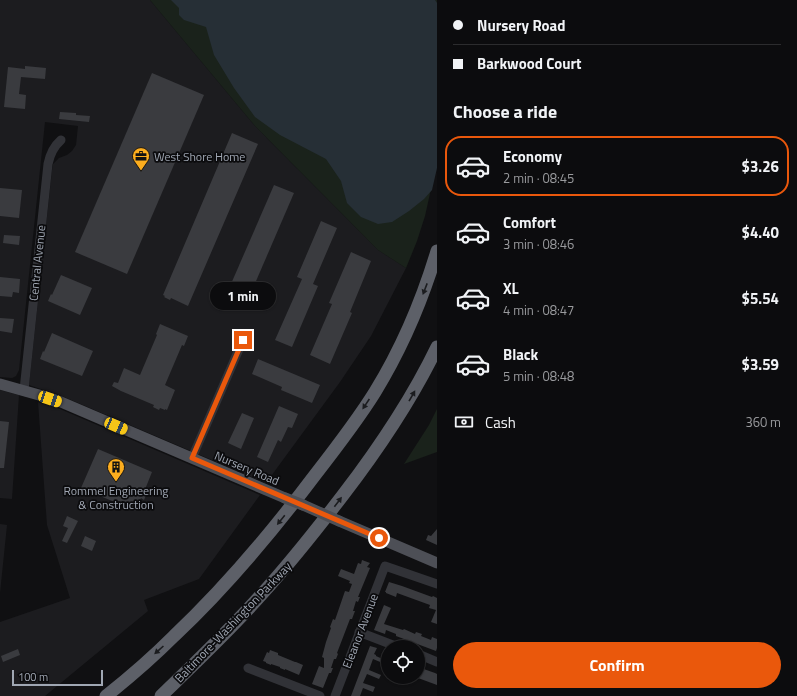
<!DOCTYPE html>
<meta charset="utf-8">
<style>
:root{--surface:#0c0c0e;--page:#1a1a1c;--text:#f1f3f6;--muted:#9a9b9e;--line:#2c2c2e;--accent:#ea580c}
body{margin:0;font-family:"Titillium Web",sans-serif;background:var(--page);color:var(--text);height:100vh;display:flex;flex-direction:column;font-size:15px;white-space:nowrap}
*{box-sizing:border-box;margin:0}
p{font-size:13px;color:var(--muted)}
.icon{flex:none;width:22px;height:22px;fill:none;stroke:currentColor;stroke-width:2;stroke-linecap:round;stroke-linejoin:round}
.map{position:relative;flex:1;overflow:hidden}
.side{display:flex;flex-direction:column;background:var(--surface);width:360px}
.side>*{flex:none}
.banner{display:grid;align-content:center;height:88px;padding:0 16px;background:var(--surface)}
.buttons{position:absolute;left:381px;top:640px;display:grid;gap:8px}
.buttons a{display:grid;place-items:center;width:44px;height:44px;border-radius:50%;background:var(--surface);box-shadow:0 1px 3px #0004,0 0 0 1px var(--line);font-size:20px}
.scale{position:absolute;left:12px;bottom:10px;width:91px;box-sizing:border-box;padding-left:4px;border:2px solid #a0a7b3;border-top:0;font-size:11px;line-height:14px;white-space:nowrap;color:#a0a7b3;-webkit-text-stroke:3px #0b0b0d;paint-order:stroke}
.end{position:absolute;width:18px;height:18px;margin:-9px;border:5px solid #ea580c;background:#fff;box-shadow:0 0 0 2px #fff}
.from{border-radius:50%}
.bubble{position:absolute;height:28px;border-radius:14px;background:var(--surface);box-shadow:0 1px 3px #0004,0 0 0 1px var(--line);font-size:13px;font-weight:700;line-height:28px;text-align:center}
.car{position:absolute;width:12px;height:24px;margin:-12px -6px;border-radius:5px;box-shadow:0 0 3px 1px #0007;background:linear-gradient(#f5c518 24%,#345 0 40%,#f5c518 0 76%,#345 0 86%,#f5c518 0)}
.banner b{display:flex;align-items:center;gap:14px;height:38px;font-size:15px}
.banner b+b{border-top:1px solid var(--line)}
.banner i{width:10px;height:10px;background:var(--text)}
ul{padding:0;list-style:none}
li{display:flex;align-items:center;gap:12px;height:60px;margin:0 8px 6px;padding:0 8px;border:2px solid transparent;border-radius:16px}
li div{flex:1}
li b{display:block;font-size:15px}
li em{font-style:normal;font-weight:700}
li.current{border-color:var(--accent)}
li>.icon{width:36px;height:36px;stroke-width:1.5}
h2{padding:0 16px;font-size:18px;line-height:48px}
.pay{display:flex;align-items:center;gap:10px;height:44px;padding:0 16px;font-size:15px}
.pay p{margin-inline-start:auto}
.button{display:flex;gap:8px;margin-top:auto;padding:8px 16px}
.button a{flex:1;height:46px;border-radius:24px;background:var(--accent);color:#fff;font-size:16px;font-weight:700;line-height:46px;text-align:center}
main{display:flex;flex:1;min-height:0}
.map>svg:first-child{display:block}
.built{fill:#1c1c1f}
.green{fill:#1a221b}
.water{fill:#262f36}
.building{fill:#3a3b3f}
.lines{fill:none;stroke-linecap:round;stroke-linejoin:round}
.minor{stroke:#313237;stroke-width:9}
.major{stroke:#4d4f56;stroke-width:11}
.highway{stroke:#5d6068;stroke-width:13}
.major-bridge{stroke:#4d4f56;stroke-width:11}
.oneway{fill:#1b1c1f}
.route{stroke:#ea580c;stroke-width:5}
.labels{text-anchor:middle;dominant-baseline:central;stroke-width:3.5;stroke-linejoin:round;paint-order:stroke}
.poi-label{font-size:12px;fill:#a0a7b3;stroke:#0b0b0d;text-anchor:start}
.street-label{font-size:12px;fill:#a0a7b3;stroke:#0b0b0d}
</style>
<main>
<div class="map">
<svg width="437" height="696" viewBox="0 0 437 696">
<rect width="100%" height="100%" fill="#101012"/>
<g class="built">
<polygon points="0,0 150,0 255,126 378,250 406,268 371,336 340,382 266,483 64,397 29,385 52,170 53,164 59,158 67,155 72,151 76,145 78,126 45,122 19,370 16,376 12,378 0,377"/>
<polygon points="0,390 19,395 12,499 0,498"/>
<polygon points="38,402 60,409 260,495 199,579 144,600 148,611 45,696 0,696 0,622 70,598 47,525"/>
<polygon points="0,524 7,525 0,593"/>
</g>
<g class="green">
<polygon points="150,0 437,0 437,162 425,216 417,241 406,268 378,250 255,126"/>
<polygon points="437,409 437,452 404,464 429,425"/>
</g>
<polygon class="water" points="171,0 435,0 437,3 437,168 432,190 424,199 409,211 392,222 378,224 361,217 347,203 341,181 326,159 280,135 255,117 234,88 214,55 206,27 184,20 179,15 179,8"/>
<g class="building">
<polygon points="25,66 46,68 45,79 21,77 19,94 26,95 25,109 4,107 8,67 25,69"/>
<polygon points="152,73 204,95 127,274 75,252"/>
<polygon points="60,112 76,113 76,115 90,116 89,122 59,119"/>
<polygon points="232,133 258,144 188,306 171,298 170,300 164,297 165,296 163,295"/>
<polygon points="274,185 294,193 244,309 224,300"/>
<polygon points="0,188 22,190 19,218 0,216"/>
<polygon points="321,221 337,228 313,284 318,286 292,347 275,340 302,279 297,277"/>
<polygon points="4,235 20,236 19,245 3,243"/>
<polygon points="351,252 371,261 350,312 352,313 330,364 310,355 332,304 329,303"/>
<polygon points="61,275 92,288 80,315 48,301 51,294 52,295"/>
<polygon points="0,277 20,279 19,293 13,292 12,297 0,296"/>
<polygon points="0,318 14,319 12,333 0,331"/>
<polygon points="160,324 188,336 184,346 182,345 165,385 175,390 167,410 165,409 165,410 160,408 159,410 153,407 154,405 121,391 112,386 114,382 118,383 124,368 140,375 157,335 156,334"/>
<polygon points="52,333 93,351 82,376 40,359 43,351 44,352"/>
<polygon points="258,359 320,385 312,403 281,390 282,387 252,374"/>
<polygon points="279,406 298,414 292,428 288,427 281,442 278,440 268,462 257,457"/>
<polygon points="242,413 254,418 241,449 228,443"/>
<polygon points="0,421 9,422 4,468 0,468"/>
<polygon points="98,449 152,472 144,492 147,493 144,500 141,498 136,511 81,488"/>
<polygon points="67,516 78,521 67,543 62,541 68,528 63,526"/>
<polygon points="437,529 437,545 426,540 428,535 431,536"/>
<polygon points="85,536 96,541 92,551 81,546"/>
<polygon points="362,560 370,563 367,567 370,568 358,597 360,597 358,602 356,601 353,611 355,611 352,619 350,619 337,653 338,654 336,659 334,659 331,668 333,668 331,673 329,673 323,688 312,684 319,666 324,668 324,658 322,657 326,642 331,628 330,627 333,619 335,620 345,591 349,592 352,584 349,583 350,581 338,576 341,569 354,574 358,563 361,564"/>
<polygon points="389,582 402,586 432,597 433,596 437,598 437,624 431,622 436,610 429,608 430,605 397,593 396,597 386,593 386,592 385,592"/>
<polygon points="384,605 391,608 384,624 403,630 404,629 415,634 416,632 422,634 421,636 431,640 432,637 437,639 437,648 436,651 396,636 396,634 386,630 385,634 374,630"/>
<polygon points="370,646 377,648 374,654 376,655 376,656 387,661 385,664 373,659 369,670 381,675 379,679 367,674 363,683 375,687 373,692 363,688 360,696 351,696"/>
<polygon points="18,649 20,655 3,662 1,656"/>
<polygon points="270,650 278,653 278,655 295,662 296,662 303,665 299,675 285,669 285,670 280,668 280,667 271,664 271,665 266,663 266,662 263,661 267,652 269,653"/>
<polygon points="418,667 435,673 437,674 437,685 418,678"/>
</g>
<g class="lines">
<g class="minor">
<path d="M 24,390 L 48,164 C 50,154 53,147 61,140"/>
<polyline points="192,458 243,340"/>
<polyline points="359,632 398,647"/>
<polyline points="418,654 437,662"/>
<polyline points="248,668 320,696"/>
<polyline points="335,696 385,566 437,584"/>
</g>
<g class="major">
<polyline points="0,384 39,395 61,402 285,498"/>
<polyline points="303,505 321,513"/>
<polyline points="339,521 437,563"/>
</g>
<g class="highway">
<path d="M 106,696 C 130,677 153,657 174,636 C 226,587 272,532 315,475 C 336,448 357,421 375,392 C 402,348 422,301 437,251"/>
<path d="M 161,696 C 195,663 229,631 261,595 C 290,563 317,529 343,495 C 379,448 411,401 437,347"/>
</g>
<g class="major-bridge">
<polyline points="285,498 303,505"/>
<polyline points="321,513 339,521"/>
</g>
</g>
<defs><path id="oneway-solid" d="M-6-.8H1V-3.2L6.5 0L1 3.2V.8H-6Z"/></defs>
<g class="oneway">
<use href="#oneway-solid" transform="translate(425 289) rotate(111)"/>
<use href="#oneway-solid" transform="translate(412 396) rotate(-60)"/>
<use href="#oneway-solid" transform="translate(366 404) rotate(124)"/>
<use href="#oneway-solid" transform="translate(338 502) rotate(-53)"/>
<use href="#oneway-solid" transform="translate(281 520) rotate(129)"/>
<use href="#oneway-solid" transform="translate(159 650) rotate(138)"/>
</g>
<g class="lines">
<polyline class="route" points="243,340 192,458 379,538"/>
</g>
<defs>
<g id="office-pin" transform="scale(0.9)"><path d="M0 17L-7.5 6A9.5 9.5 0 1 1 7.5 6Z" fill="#fcad1e" stroke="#0b0b0d"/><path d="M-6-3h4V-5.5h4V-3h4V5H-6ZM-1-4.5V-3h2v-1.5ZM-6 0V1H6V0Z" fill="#111"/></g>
<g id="building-pin" transform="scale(0.9)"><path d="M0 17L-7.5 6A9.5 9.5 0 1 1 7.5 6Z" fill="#fcad1e" stroke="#0b0b0d"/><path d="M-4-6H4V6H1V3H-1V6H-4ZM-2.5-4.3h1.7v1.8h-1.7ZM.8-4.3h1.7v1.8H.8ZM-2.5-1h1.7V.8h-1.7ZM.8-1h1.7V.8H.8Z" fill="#111"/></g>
</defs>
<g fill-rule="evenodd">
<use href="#office-pin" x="141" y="156"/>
<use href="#building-pin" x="116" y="467"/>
</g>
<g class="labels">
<g class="poi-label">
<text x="154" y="156">West Shore Home</text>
<text x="116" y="490" text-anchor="middle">Rommel Engineering<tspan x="116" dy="14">&amp; Construction</tspan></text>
</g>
<g class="street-label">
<text transform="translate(37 263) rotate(-84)">Central Avenue</text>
<text transform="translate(247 468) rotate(23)">Nursery Road</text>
<text transform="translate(233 622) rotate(-46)">Baltimore-Washington Parkway</text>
<text transform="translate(360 631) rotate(-69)">Eleanor Avenue</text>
</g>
</g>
</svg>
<div class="buttons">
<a><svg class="icon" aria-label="locate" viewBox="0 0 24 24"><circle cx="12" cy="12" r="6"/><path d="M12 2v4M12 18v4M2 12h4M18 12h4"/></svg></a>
</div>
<div class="scale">100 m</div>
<i class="end from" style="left:379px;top:538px"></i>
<i class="end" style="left:243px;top:340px"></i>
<div class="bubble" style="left:210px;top:282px;width:66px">1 min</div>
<i class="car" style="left:50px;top:399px;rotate:109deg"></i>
<i class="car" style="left:116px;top:426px;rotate:113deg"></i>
</div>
<section class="side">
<div class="banner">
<b><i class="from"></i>Nursery Road</b>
<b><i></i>Barkwood Court</b>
</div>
<h2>Choose a ride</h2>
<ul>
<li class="current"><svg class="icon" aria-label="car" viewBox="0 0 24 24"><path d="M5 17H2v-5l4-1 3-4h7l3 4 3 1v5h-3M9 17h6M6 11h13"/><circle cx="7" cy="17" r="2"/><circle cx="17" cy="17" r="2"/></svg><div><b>Economy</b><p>2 min · 08:45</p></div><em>$3.26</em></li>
<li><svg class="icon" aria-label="car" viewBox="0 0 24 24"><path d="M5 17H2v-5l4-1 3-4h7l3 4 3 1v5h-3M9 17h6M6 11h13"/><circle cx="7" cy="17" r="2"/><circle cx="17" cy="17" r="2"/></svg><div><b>Comfort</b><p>3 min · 08:46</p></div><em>$4.40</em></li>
<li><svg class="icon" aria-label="car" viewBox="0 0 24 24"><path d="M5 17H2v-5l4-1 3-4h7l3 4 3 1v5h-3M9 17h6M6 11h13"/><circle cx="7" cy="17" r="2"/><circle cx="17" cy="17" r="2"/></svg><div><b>XL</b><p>4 min · 08:47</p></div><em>$5.54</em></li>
<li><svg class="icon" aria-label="car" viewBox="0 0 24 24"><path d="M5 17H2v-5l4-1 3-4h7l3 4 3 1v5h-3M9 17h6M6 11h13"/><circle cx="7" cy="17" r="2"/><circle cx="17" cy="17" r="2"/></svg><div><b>Black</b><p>5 min · 08:48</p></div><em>$3.59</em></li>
</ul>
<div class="pay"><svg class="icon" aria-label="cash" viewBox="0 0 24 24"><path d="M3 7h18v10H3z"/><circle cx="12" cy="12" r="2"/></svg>Cash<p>360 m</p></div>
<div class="button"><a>Confirm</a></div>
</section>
</main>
